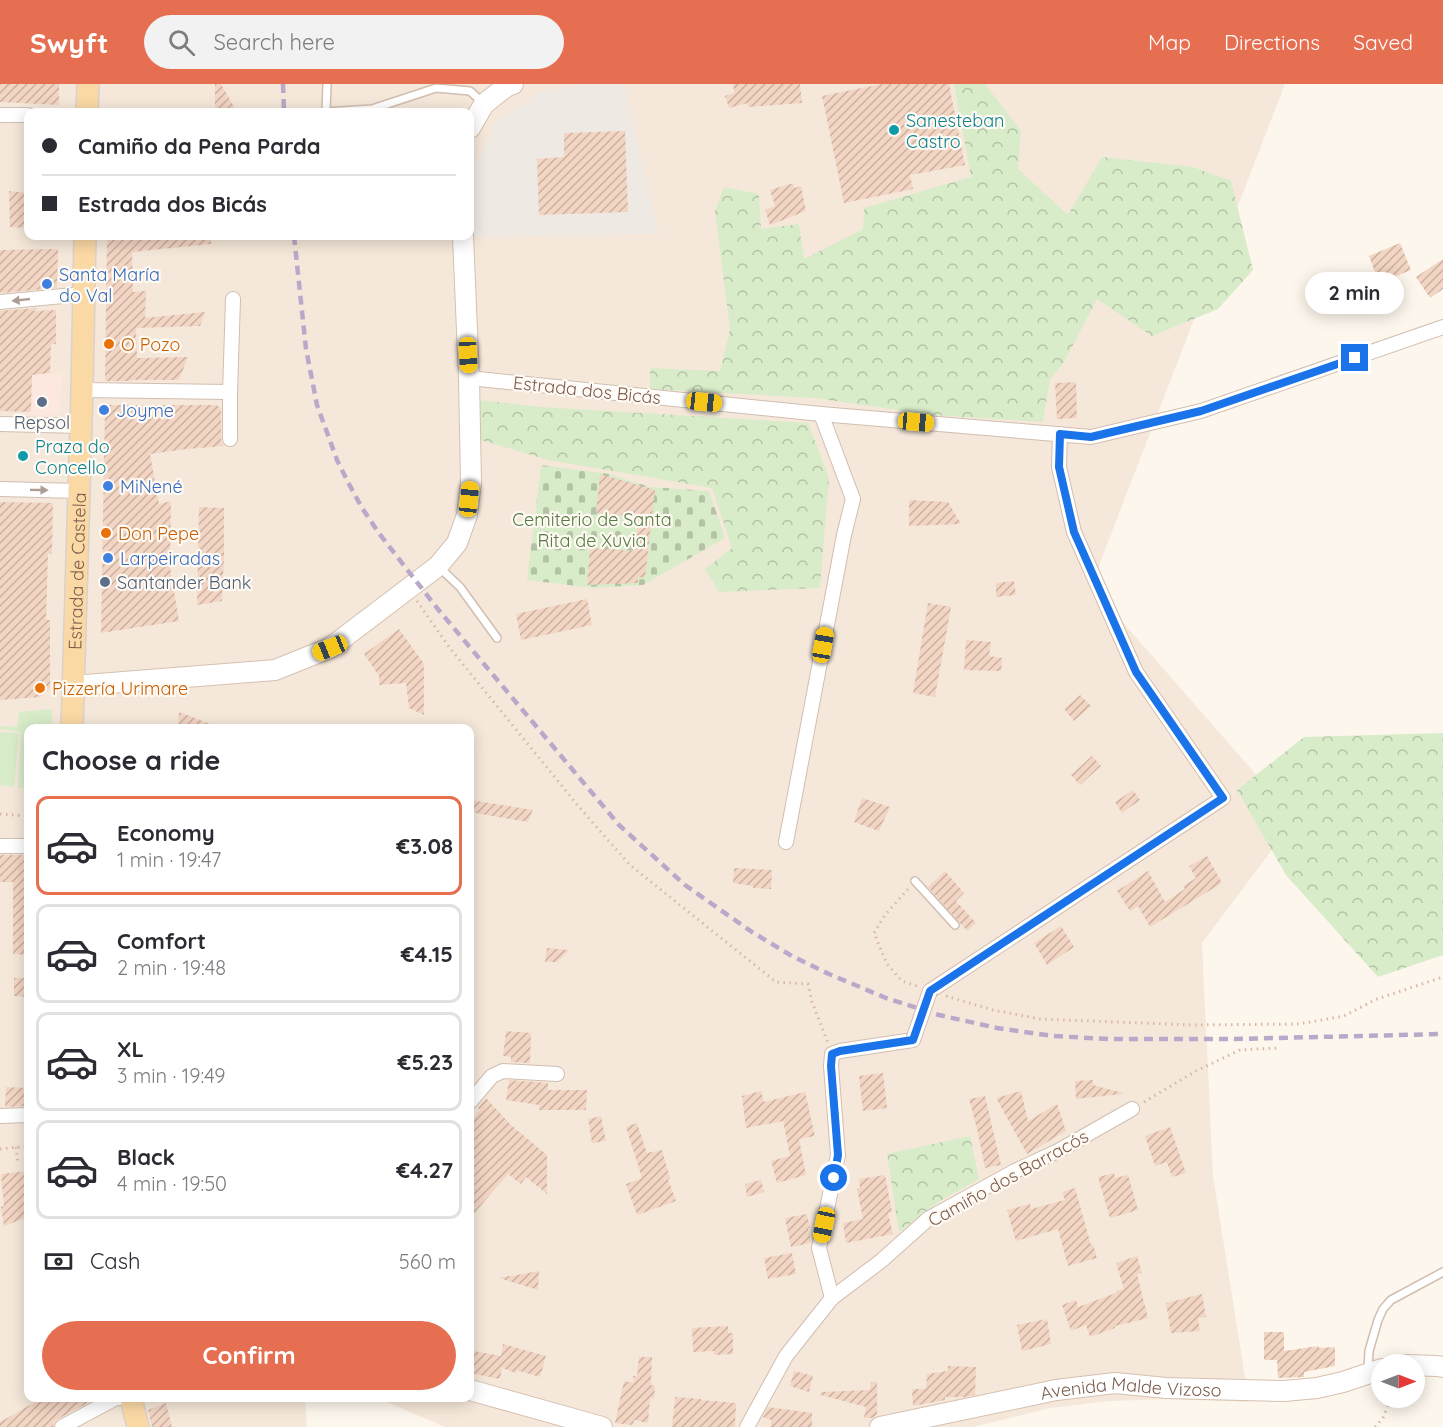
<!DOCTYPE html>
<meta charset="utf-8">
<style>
:root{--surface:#fff;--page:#f2f2f3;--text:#2b2b33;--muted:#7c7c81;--line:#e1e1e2;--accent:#e76f51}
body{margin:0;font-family:Quicksand,sans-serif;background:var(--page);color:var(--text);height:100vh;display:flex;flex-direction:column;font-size:22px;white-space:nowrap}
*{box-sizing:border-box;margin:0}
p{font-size:20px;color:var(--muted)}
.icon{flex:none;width:33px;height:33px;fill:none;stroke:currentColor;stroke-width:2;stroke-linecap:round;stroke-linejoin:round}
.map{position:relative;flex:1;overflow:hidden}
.details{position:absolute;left:24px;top:640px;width:450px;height:678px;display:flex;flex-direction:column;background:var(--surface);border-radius:12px;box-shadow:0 3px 15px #0003}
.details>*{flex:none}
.hud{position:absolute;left:24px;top:24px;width:450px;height:132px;border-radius:12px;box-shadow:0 3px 15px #0003;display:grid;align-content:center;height:132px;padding:0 18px;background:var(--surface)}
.needle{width:39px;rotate:90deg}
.fabs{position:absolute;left:1371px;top:1270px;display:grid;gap:12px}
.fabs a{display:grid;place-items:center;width:54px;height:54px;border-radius:50%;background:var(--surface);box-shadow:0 3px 15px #0003;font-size:30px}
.end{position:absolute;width:27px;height:27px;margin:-14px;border:8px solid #1a73e8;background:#fff;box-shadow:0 0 0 3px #fff}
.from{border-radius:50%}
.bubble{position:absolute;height:42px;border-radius:21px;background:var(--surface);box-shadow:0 3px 15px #0003;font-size:20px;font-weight:700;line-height:42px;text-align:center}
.car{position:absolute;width:18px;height:36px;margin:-18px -9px;border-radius:8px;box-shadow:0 0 4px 2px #0007;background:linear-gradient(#f5c518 24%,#345 0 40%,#f5c518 0 76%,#345 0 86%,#f5c518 0)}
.hud b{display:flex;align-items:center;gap:21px;height:57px;font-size:22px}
.hud b+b{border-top:2px solid var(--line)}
.hud i{width:15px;height:15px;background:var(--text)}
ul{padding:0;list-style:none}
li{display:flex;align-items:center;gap:18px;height:99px;margin:0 12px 9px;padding:0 6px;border:3px solid var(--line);border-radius:12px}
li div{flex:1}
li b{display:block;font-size:22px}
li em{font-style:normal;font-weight:700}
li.selected{border-color:var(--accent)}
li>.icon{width:54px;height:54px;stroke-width:1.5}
h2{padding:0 18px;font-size:27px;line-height:72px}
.pay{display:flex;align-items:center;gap:15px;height:66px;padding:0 18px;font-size:22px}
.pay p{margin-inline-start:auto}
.cta{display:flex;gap:12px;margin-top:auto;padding:12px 18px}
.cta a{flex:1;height:69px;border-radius:36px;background:var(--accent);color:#fff;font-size:24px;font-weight:700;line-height:69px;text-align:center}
header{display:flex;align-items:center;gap:36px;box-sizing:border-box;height:84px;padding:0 30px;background:var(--accent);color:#fff}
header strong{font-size:28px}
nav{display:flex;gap:33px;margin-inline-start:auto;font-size:21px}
.search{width:420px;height:54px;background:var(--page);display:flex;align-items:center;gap:15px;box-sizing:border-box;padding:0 21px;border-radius:33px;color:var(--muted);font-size:22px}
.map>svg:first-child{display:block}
.residential{fill:#f5e8da;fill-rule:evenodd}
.commercial{fill:#fde8e0}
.industrial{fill:#efe9e4}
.grass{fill:#d8ecc9}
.forest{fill:url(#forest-crowns)}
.cemetery{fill:url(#cemetery-stones)}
.building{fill:url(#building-hatch)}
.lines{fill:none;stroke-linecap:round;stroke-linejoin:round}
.lane-casing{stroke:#d1beb0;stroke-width:10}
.street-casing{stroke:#d1beb0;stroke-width:16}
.secondary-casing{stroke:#d6c0b0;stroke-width:22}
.primary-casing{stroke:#dad1cd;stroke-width:24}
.path{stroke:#d9b8a5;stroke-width:3;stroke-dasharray:1.5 4.5;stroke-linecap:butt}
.lane{stroke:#fff;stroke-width:7}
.street{stroke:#fff;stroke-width:14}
.secondary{stroke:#fff;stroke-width:20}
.primary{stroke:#fbd9a5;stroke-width:21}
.rail{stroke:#b9a8c9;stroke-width:4.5;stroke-dasharray:9 6;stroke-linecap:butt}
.street-bridge-casing{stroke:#d1beb0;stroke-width:16;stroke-linecap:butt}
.street-bridge{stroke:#fff;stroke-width:14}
.oneway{fill:#af9d94}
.route{stroke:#1a73e8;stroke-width:8}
.culture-dot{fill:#0f9aa8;stroke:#fffaf3;stroke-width:2}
.shop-dot{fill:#3f7fe0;stroke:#fffaf3;stroke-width:2}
.food-dot{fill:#e8710a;stroke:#fffaf3;stroke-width:2}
.service-dot{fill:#5c6f8a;stroke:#fffaf3;stroke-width:2}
.labels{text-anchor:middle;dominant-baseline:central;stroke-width:4.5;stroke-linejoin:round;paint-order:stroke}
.culture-label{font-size:18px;fill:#0d838f;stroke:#fffaf3;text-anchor:start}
.shop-label{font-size:18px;fill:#366cbe;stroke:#fffaf3;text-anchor:start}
.food-label{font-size:18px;fill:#c56008;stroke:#fffaf3;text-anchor:start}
.street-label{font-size:18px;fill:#7a5c4d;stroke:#fffaf3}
.service-label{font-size:18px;fill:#4e5e75;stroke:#fffaf3}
.park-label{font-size:18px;fill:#537a41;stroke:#fffaf3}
</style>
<header>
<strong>Swyft</strong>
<div class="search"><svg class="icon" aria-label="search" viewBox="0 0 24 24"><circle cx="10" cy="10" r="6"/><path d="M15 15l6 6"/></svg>Search here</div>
<nav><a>Map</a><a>Directions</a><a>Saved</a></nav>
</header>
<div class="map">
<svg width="1443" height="1343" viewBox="0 0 1443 1343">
<defs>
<pattern id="forest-crowns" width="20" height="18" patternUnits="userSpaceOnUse" patternTransform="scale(1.5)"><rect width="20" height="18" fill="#d8ecc9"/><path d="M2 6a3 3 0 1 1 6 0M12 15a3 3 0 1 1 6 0" fill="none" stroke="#b4c2a5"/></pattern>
<pattern id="cemetery-stones" width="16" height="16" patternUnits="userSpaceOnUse" patternTransform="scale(1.5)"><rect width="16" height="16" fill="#d8ecc9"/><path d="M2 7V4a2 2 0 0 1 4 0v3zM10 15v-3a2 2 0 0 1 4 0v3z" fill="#b4c2a5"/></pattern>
<pattern id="building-hatch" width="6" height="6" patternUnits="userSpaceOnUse" patternTransform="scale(1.5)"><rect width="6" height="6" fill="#f3d5c3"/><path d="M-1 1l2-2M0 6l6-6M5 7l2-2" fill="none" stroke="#cab0a1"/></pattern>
</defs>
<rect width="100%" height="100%" fill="#fdf6ec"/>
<path class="residential" d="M 0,0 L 1285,0 L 1091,502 L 1295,735 L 1202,859 L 1213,1092 L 1249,1318 L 1171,1315 L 1110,1317 L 1050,1324 L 973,1343 L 445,1343 L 377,1314 L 470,1314 L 470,645 L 28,645 L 28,1314 L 305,1314 L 307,1343 L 0,1343 ZM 28,28 L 470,28 L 470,152 L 28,152 Z"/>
<polygon class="commercial" points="50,289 62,289 60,326 58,330 54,331 31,331 24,292"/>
<polygon class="industrial" points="581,0 624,0 659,150 472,153 472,89 497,37 540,9"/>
<g class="grass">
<polygon points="52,625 52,645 28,645 28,705 18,704 21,648 0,645 0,642 17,643 19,628"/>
<polygon points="0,648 19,649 14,703 0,701"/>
</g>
<g class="forest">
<polygon points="954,0 985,0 1021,47 1018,85 1068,131 1102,73 1193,83 1231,97 1253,186 1218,225 1152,252 1097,215 1063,280 1050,295 1043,338 933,331 814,314 650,305 650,284 720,287 730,245 715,127 724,103 759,110 761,145 799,140 804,175 863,145 864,124 971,93"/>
<polygon points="478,316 541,323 808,339 829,394 820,504 719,508 705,485 732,464 712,404 548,376 481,356"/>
<polygon points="1443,649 1443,871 1378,893 1286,791 1237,706 1304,653"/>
<polygon points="970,1052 979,1095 938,1118 899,1148 887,1070"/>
</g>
<polygon class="cemetery" points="541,381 609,390 650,403 709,407 725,454 643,501 593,504 527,496"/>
<g class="building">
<polygon points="0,0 59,0 59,21 0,18"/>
<polygon points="215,0 221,0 236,26 215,28"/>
<polygon points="733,0 800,0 802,19 748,23 748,19 729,24 725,12 734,9"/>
<polygon points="882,0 949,0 965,81 910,91 913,105 844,119 822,12"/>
<polygon points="625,47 628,128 539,131 537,75 564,73 564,49"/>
<polygon points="790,100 794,100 794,104 801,102 806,127 770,141 765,126 775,122 770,106"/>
<polygon points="9,107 28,109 28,144 10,143"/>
<polygon points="107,152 211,152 211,160 132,168 133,208 146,207 145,234 205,228 200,242 136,244 137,274 188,273 179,296 132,296 132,297 105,297"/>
<polygon points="1400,159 1411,186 1379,199 1369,172"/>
<polygon points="58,165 57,202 56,204 0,209 0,166"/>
<polygon points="1443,175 1443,205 1430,214 1416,193"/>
<polygon points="37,224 33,227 56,226 56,260 51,260 50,289 32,291 31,328 0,327 0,227"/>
<polygon points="1076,298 1077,334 1057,335 1055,299"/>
<polygon points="105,321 217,321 221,325 221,355 223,362 187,365 150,370 159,420 171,417 170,483 179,537 101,549"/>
<polygon points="600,391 607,392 655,406 645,494 638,493 638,499 587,501 590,464 634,467 639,433 596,429"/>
<polygon points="909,416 948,418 961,440 909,442"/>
<polygon points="0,418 53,419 52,470 48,470 46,536 50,536 50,604 40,613 0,616"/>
<polygon points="199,423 224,424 224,470 222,517 197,521"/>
<polygon points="1014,497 1016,511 996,513 996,499"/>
<polygon points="587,515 592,541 521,556 516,530"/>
<polygon points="928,519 951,523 935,613 913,609"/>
<polygon points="399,545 424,580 424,631 409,624 406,599 379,601 379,592 364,570"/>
<polygon points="966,556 991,558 989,572 1002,574 1001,587 964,586"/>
<polygon points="1080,611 1091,622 1074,637 1064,625"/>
<polygon points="179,628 221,644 221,645 178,645"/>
<polygon points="1092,672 1101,682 1080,701 1071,691"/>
<polygon points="1133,706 1140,716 1122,729 1115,718"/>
<polygon points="862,714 890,723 879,747 854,738"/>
<polygon points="470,716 533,726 528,738 470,728"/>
<polygon points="0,771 28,771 28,871 13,870 13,798 0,798"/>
<polygon points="1207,772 1222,799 1150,843 1138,822 1130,827 1117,807 1148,787 1165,818 1185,805 1183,802 1196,794 1189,782"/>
<polygon points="734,784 772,786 771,805 753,804 753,802 733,799"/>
<polygon points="945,787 964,809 956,817 976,839 967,847 928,803"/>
<polygon points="1061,842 1074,863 1047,881 1034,859"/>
<polygon points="547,864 569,866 557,878 545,878"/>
<polygon points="14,894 28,894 28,913 14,912"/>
<polygon points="506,947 531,949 530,979 511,978 511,973 503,972"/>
<polygon points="883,989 887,1024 863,1027 859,992"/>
<polygon points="509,996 548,999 548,1006 587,1006 586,1026 539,1026 539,1021 506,1016"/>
<polygon points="1093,996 1093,1001 1123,1009 1122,1010 1076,1015 1075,997"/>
<polygon points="6,1003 28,1004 28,1022 5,1023"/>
<polygon points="761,1007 764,1018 805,1008 815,1052 799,1055 806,1091 777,1099 771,1077 790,1072 783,1037 746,1044 742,1012"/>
<polygon points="1021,1007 1028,1037 1057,1020 1066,1047 1027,1070 996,1014"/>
<polygon points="985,1012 1001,1081 985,1084 978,1049 969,1015"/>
<polygon points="486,1014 511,1041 547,1071 547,1110 526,1093 521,1100 508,1090 470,1134 470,1039 480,1026 478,1024"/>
<polygon points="601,1032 606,1057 592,1059 588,1035"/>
<polygon points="637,1039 647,1069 662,1066 670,1094 668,1095 676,1117 637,1131 626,1100 642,1094 626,1043"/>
<polygon points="1170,1043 1186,1089 1172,1093 1167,1078 1155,1082 1145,1052"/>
<polygon points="28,1087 28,1133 4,1142 1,1123 4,1122 1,1090"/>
<polygon points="1114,1089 1115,1094 1128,1091 1138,1126 1110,1134 1098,1093"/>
<polygon points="885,1091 892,1128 888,1129 893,1150 846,1159 843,1139 863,1135 857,1105 860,1104 859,1095"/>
<polygon points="761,1096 764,1108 747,1113 745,1100"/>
<polygon points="1075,1104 1091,1161 1093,1161 1097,1174 1068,1182 1058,1145 1016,1157 1007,1126 1030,1120 1031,1125 1065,1116 1062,1108"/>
<polygon points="807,1130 810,1144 808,1144 811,1159 791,1163 785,1134"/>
<polygon points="792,1169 796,1190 768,1195 764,1174"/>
<polygon points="1137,1172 1142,1189 1137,1190 1148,1234 1115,1242 1115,1244 1090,1253 1086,1241 1071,1247 1062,1221 1076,1216 1078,1223 1116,1209 1116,1207 1124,1205 1116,1179"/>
<polygon points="539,1187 538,1206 499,1194"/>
<polygon points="1202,1210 1206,1233 1198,1234 1200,1247 1171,1249 1166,1219"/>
<polygon points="1047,1235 1051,1260 1022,1267 1017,1241"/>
<polygon points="728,1242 728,1249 733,1249 733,1270 714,1271 714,1267 693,1268 692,1244"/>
<polygon points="1264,1248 1284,1248 1284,1267 1319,1262 1319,1264 1335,1263 1335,1282 1304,1288 1304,1293 1278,1294 1277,1276 1264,1276"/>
<polygon points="503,1260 546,1272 540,1293 516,1286 516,1289 502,1284 500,1295 470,1289 470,1272 473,1272 474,1267 501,1272"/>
<polygon points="639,1273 652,1273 651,1301 655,1302 654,1314 650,1314 648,1339 634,1336 633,1341 615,1339 624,1297 634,1299 633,1292 637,1292"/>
<polygon points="948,1282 976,1283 975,1311 965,1313 945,1313 945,1316 913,1322 912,1305 926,1305 927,1290 948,1287"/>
<polygon points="794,1287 813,1292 809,1308 790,1302"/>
<polygon points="871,1298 877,1298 877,1331 872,1334 864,1334 866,1323 821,1311 821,1308 870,1306"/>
<polygon points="675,1313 701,1315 701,1316 736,1319 735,1343 672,1343"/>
<polygon points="42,1314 97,1314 58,1335 54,1339 53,1343 0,1343 0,1338"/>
<polygon points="166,1319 172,1343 152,1343 148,1326"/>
<polygon points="768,1323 812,1329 812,1343 771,1343 771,1336 763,1333"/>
</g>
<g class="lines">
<g class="lane-casing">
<g id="lane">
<polyline points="327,0 326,28 372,25 436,4 470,7 482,18"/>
<polyline points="440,484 460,503 497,554"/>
<polyline points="915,797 955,841"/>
<polyline points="1368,1287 1369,1267 1378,1236 1383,1225 1391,1216 1443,1188"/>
</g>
</g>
<g class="street-casing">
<g id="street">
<polyline points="0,31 28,31"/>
<polyline points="0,218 84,210"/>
<polyline points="469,294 821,330 1091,353 1201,327 1443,243"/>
<polyline points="82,306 230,308 233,215"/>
<polyline points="230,308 230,355"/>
<polyline points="0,340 81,342"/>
<polyline points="0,405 79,407"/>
<polyline points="786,758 844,451 853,415 821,330"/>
<polyline points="0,762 28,762"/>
<polyline points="930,907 1223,714 1136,588 1074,448 1059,383 1060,350"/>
<polyline points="470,1018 492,992 503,987 557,990"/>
<polyline points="0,1032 28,1031"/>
<polyline points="832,1214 881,1177 928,1135 1015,1087 1058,1067 1132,1025"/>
<polyline points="62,1343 114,1315 119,1314"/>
<polyline points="747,1343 786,1272 832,1214 819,1164 838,1071 831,982 832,970 840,967 913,956"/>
</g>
</g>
<g class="secondary-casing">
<g id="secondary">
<polyline points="470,44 484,20 507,2 513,0"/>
<polyline points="73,602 275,586 330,564 438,482 457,459 467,431 471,399 469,294 463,152"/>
<polyline points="1406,1281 1437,1282 1443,1283"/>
<polyline points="470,1306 602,1343"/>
<path id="s1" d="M 880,1343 L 1056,1306 L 1115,1299 L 1166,1304 L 1284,1307 L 1317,1304 L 1343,1298 L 1382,1285"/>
</g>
</g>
<g class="primary-casing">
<g id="primary">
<polyline points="87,28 88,0"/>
<path id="s2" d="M 72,645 L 82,306 L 85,152"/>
<polyline points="131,1314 138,1343"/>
</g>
</g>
<g class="path">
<polyline points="417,517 449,563 579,723 630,781 776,898 808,900 812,918 828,959"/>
<polyline points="0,730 28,732"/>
<polyline points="908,805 885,831 874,849 887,880 902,897 917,902"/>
<polyline points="946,912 993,926 1040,935 1191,941 1299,940 1344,932 1377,915 1443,893"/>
<polyline points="1144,1018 1196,987 1240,966 1277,964"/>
<polyline points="16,1063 18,1081"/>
<polyline points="0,1065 28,1062"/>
<polyline points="1375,1343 1383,1334 1391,1314"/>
</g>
<use href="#lane" class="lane"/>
<use href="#street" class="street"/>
<use href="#secondary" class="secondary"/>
<use href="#primary" class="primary"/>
<g class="rail">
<polyline points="283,0 284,28"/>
<polyline points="294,152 306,265 317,321 337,376 349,400 362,424 378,448 437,524 619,741 685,801 752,848 792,872 829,890 886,914 939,931 997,944 1053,952 1108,955 1234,955 1443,950"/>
</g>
<g class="street-bridge-casing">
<polyline id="street-bridge" points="913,956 930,907"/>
</g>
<use href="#street-bridge" class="street-bridge"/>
</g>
<defs><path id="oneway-solid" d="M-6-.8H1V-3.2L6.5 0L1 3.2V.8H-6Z" transform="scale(1.5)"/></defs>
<g class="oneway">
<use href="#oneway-solid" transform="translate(21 216) rotate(174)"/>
<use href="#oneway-solid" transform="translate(39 406) rotate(1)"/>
</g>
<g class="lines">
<polyline class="route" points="834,1094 838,1071 831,982 832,970 840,967 913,956 930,907 1223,714 1136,588 1074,448 1059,383 1060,350 1091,353 1201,327 1355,274"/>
</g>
<g class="culture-dot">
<circle cx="894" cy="46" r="6"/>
<circle cx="23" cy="372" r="6"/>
</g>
<g class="shop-dot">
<circle cx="47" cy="200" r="6"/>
<circle cx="104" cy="326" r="6"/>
<circle cx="108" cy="402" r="6"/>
<circle cx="108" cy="474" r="6"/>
</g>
<g class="food-dot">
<circle cx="109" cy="260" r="6"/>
<circle cx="106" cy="449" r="6"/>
<circle cx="40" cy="604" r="6"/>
</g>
<g class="service-dot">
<circle cx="42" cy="318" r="6"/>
<circle cx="105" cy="498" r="6"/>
</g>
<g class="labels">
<g class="culture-label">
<text x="906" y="36">Sanesteban<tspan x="906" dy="21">Castro</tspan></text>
<text x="35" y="362">Praza do<tspan x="35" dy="21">Concello</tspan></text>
</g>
<g class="shop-label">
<text x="59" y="190">Santa María<tspan x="59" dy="21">do Val</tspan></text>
<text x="116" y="326">Joyme</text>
<text x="120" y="402">MiNené</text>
<text x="120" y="474">Larpeiradas</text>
</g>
<g class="food-label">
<text x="121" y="260">O Pozo</text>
<text x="118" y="449">Don Pepe</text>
<text x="52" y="604">Pizzería Urimare</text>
</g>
<g class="street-label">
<text transform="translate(587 306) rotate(6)">Estrada dos Bicás</text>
<text stroke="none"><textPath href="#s2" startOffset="158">Estrada de Castela</textPath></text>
<text transform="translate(1008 1094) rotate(-29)">Camiño dos Barracós</text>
<text stroke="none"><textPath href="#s1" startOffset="255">Avenida Malde Vizoso</textPath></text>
</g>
<g class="service-label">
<text x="42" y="338">Repsol</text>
<text x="117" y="498" text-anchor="start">Santander Bank</text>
</g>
<g class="park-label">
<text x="592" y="435">Cemiterio de Santa<tspan x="592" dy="21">Rita de Xuvia</tspan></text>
</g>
</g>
</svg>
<div class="fabs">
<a><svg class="needle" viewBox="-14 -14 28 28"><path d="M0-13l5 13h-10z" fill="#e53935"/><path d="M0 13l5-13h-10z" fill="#7c7c81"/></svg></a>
</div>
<i class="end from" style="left:834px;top:1094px"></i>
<i class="end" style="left:1355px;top:274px"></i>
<div class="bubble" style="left:1305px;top:188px;width:99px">2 min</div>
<i class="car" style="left:468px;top:271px;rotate:177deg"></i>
<i class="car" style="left:704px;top:318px;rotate:96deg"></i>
<i class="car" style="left:916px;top:338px;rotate:95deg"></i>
<i class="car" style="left:469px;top:415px;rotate:6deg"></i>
<i class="car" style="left:823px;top:561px;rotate:10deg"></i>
<i class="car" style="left:330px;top:564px;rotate:248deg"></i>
<i class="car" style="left:824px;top:1141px;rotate:192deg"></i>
<div class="hud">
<b><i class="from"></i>Camiño da Pena Parda</b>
<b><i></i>Estrada dos Bicás</b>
</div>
<section class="details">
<h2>Choose a ride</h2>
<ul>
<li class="selected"><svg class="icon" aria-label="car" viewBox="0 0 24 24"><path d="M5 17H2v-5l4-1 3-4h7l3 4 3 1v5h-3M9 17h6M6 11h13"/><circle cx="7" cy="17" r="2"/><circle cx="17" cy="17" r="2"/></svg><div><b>Economy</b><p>1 min · 19:47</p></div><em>€3.08</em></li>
<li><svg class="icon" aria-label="car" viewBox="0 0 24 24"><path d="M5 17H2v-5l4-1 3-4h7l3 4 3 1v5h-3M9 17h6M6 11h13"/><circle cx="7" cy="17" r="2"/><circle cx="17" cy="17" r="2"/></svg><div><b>Comfort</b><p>2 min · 19:48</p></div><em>€4.15</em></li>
<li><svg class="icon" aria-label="car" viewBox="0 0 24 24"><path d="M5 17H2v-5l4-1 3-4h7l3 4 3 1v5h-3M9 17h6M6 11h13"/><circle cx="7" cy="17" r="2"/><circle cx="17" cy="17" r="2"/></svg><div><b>XL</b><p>3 min · 19:49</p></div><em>€5.23</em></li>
<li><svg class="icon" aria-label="car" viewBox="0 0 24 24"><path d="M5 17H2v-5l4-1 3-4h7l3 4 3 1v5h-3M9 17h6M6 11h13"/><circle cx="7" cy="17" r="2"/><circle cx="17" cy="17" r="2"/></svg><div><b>Black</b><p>4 min · 19:50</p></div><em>€4.27</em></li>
</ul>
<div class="pay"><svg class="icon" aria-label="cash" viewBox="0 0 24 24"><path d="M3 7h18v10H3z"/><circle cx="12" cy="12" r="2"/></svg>Cash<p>560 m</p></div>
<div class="cta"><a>Confirm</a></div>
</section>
</div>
